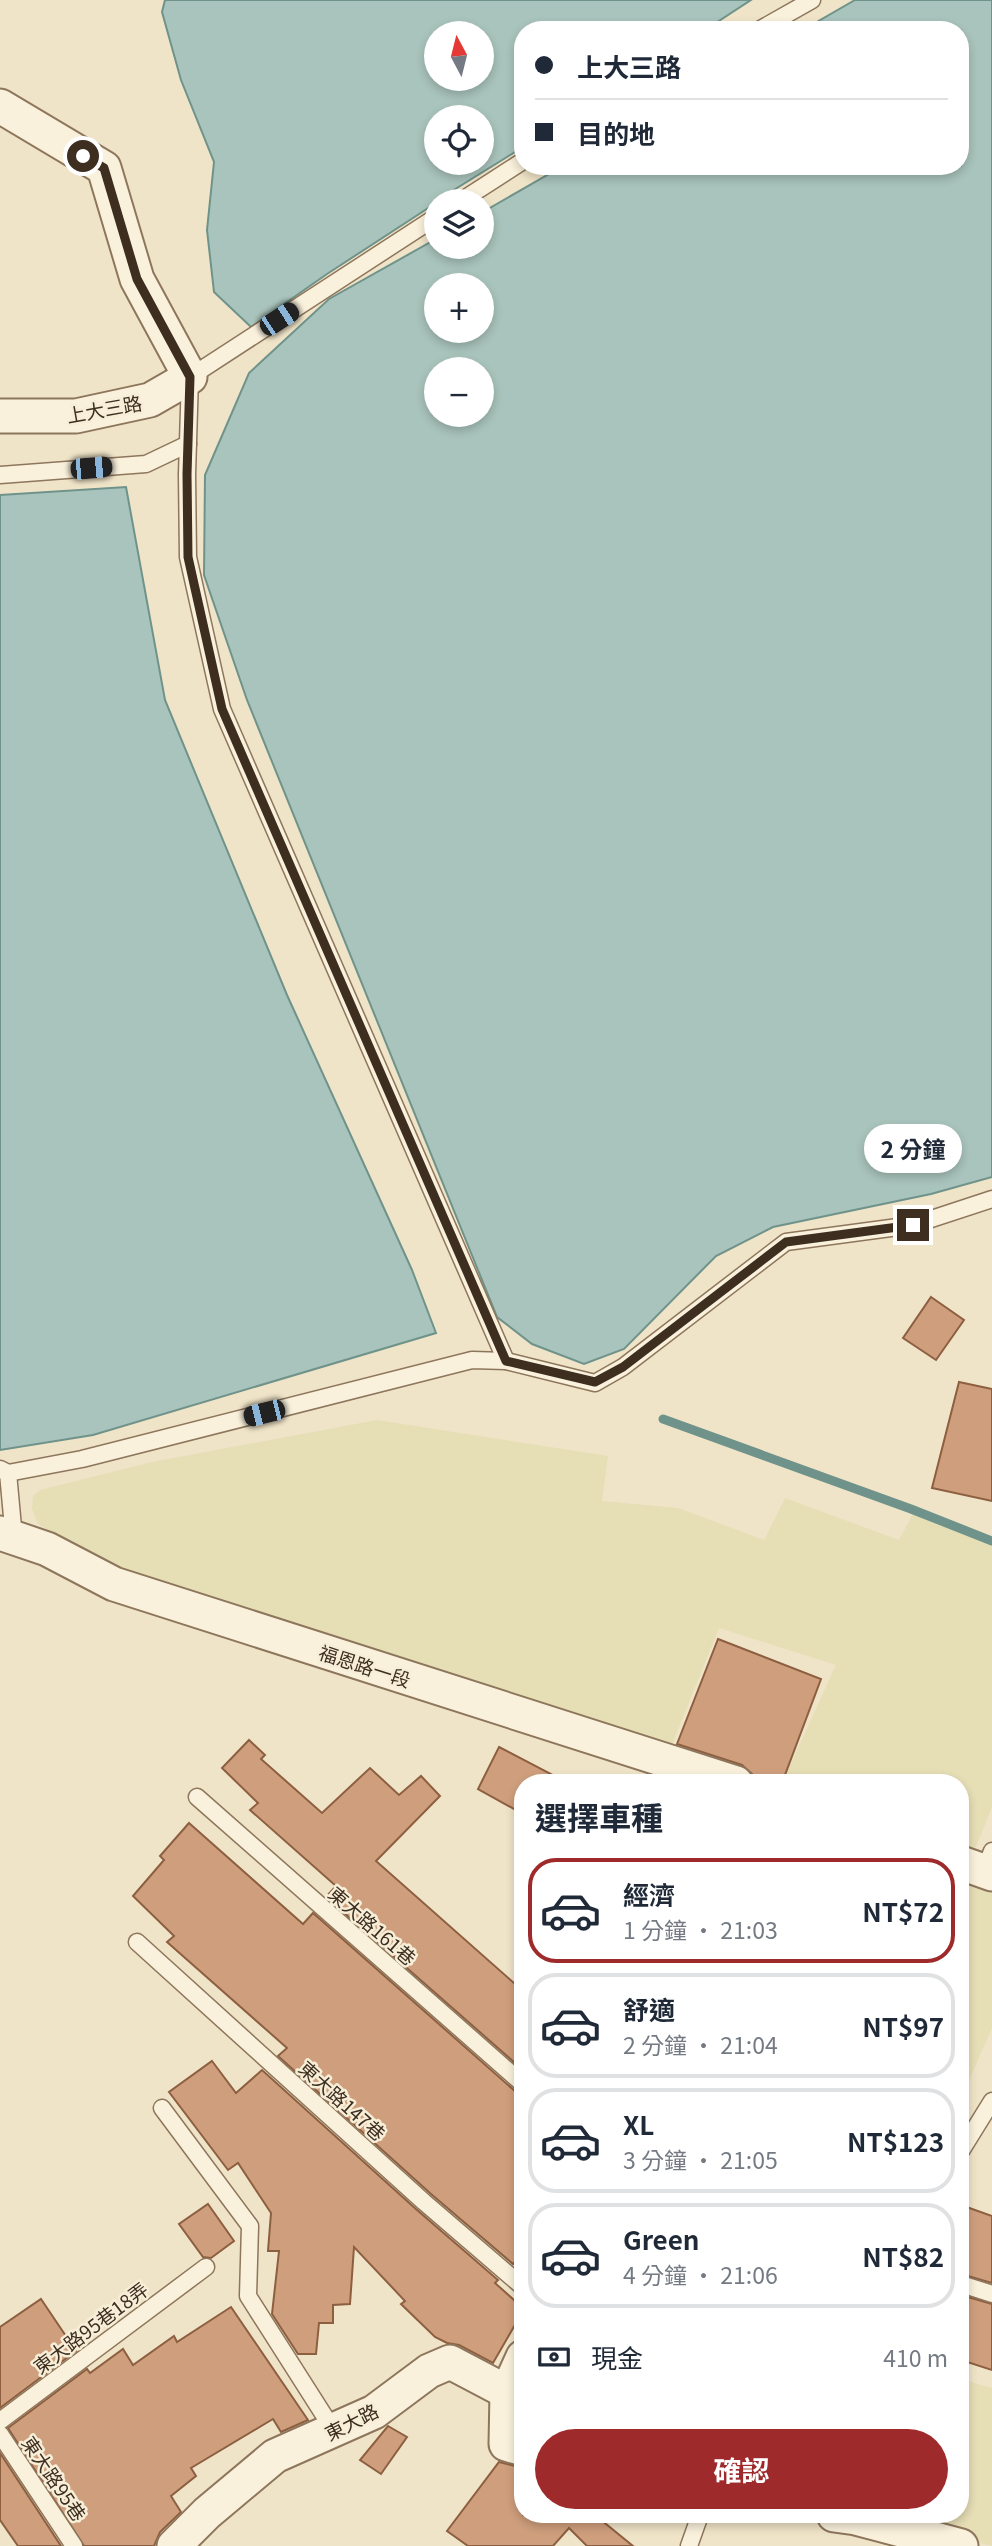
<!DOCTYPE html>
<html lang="zh-TW">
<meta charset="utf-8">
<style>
:root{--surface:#fff;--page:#f2f2f3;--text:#1f2937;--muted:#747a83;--line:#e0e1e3;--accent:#9e2a2b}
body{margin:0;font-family:Georgia,"Noto Sans TC",serif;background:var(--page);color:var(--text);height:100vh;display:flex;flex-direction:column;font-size:26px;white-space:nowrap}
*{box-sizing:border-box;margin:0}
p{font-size:23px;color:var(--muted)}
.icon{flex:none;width:38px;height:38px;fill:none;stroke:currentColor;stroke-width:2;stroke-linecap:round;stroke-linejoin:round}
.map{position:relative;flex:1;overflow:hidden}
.panel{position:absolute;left:514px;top:1774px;width:455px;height:749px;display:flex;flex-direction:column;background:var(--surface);border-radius:28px;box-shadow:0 4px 10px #0003}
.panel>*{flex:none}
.top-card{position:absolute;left:514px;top:21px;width:455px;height:154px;border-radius:28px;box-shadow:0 4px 10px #0003;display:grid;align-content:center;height:154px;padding:0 21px;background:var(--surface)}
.needle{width:46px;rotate:353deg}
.tools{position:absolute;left:424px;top:21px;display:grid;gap:14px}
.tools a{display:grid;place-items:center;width:70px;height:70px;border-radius:50%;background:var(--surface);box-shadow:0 4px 10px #0003;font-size:35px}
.end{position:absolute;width:32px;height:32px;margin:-16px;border:9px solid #3d2e20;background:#fff;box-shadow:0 0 0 4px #fff}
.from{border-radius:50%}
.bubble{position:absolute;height:49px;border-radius:24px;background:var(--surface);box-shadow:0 4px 10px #0003;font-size:23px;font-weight:700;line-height:49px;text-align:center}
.car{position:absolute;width:21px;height:42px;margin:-21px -10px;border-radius:9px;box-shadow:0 0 5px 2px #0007;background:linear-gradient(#222 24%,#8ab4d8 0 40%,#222 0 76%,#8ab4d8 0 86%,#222 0)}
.top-card b{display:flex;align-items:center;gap:24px;height:66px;font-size:26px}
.top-card b+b{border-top:2px solid var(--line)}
.top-card i{width:18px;height:18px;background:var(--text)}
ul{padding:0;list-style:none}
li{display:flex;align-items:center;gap:21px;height:105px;margin:0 14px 10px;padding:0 7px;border:4px solid var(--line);border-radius:28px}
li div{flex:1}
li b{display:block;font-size:26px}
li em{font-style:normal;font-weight:700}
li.active{border-color:var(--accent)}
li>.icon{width:63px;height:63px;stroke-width:1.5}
h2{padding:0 21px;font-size:32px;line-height:84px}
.pay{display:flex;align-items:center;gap:18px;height:77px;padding:0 21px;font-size:26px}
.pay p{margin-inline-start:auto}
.cta{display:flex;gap:14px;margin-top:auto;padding:14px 21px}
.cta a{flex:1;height:80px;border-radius:42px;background:var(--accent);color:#fff;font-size:28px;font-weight:700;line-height:80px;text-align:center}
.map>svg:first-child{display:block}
.farmland{fill:#e6deb5}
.water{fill:#a9c4bc;stroke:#6f938a;stroke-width:2;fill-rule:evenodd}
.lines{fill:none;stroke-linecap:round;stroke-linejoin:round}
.stream{stroke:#6f938a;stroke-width:9}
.building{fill:#cf9f7d;stroke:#8d5f41;stroke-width:2}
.service-casing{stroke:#8d765c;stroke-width:19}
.minor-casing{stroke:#8d765c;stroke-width:37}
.service{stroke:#faf1dc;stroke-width:16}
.minor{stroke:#faf1dc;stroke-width:33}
.route{stroke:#3d2e20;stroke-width:9}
.labels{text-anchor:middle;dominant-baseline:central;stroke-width:5;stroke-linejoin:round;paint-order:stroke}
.street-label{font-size:19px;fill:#3d2e20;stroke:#f7eed8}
</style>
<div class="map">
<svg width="992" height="2546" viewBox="0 0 992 2546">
<rect width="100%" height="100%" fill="#f0e4c8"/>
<g class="farmland">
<polygon points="377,1420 608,1456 602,1501 678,1508 764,1540 785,1498 899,1540 914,1512 992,1543 992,1807 976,1847 961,1854 961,1783 782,1783 836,1665 719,1628 671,1747 297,1623 122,1574 38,1524 32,1509 33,1496 40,1490 152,1462"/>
<polygon points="961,1880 992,1891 992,2028 961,2098"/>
<polygon points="961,2379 992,2388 992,2546 876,2515 961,2515"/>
</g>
<g class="water">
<path d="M 165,0 L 751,0 L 705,30 L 523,30 L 523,147 L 436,201 L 436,203 L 327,274 L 251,327 L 214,292 L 207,230 L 214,162 L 181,80 L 162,12 ZM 436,33 L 481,33 L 481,79 L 436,79 ZM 436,117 L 481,117 L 481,163 L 436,163 Z"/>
<path d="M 855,0 L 992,0 L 992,1177 L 931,1194 L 773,1227 L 716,1256 L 624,1349 L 584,1364 L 532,1344 L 497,1317 L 247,700 L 204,575 L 205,475 L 249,373 L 329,299 L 436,239 L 436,247 L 481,247 L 481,213 L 563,166 L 961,166 L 961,30 L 803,30 ZM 436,285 L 481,285 L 481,331 L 436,331 ZM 436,369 L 481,369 L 481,415 L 436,415 Z"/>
<polygon points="126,487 165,700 287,995 412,1270 436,1333 93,1435 0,1450 0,495"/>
</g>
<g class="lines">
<polyline class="stream" points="663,1419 911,1509 992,1541"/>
</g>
<g class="building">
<polygon points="931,1297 964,1320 936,1360 903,1338"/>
<polygon points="959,1382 992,1389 992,1501 932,1488"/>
<polygon points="718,1639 821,1679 782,1783 773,1783 753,1775 742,1765 677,1744"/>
<polygon points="249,1740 265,1755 261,1759 322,1813 370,1768 399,1795 421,1776 440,1796 376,1861 523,1991 523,2070 326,1897 336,1886 250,1810 258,1803 222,1768"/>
<polygon points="499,1747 568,1783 523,1783 523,1814 478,1789"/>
<polygon points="189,1823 303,1924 313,1913 516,2092 523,2094 523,2253 513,2264 431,2194 278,2056 287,2048 167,1942 174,1936 133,1896 164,1860 160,1856"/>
<polygon points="212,2061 236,2093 262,2070 417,2210 498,2280 495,2283 523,2308 523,2311 493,2363 459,2345 447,2343 435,2337 401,2304 405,2301 354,2247 350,2304 333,2305 333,2323 319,2323 316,2354 298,2354 272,2314 279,2251 268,2251 271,2213 238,2163 228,2170 169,2092"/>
<polygon points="208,2204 234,2241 211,2258 203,2257 179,2224"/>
<polygon points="961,2205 992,2216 992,2283 961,2274"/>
<polygon points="961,2295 992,2304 992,2370 961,2360"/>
<polygon points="41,2299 76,2351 0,2408 0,2327"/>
<polygon points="231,2307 308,2420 281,2432 273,2419 191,2468 196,2476 171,2496 181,2512 160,2532 154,2546 84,2546 8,2428 87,2369 90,2373 123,2349 133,2365 174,2336 177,2342"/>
<polygon points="388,2426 407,2437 381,2474 360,2460"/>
<polygon points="0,2453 61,2546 18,2546 0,2520"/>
<polygon points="499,2462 523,2468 523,2515 595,2515 633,2546 587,2546 569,2528 553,2546 468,2546 447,2531"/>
</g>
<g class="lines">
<g class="service-casing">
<g id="service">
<polyline points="759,30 812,0"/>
<polyline points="461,201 523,161"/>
<polyline points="436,217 190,377 187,474 188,557 222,709 506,1361"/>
<polyline points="0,475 146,464 188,444"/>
<polyline points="0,1469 8,1473 82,1459 472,1360 506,1361 595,1383 623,1367 786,1242 913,1225 992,1199"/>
<polyline points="8,1473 14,1538"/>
<polyline points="197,1797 523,2084"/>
<polyline points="984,1872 992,1851"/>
<polyline points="137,1942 424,2202 523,2287"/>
<polyline points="162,2108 250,2226 248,2296 334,2431"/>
<polyline points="961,2151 992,2101"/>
<polyline points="961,2284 992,2294"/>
<polyline points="0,2421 206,2267"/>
<polyline points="0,2434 74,2546"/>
<polyline points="689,2546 700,2515"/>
</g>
</g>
<g class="minor-casing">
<g id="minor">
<polyline points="0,106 104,168 137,279 190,377 150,400 76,416 0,416"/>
<polyline points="0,1533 47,1549 114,1584 736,1783"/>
<polyline points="961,1863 992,1874"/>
<polyline points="507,2392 506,2444 523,2449"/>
<polyline points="834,2515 856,2518 961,2546"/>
<polyline points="174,2546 207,2513 275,2456 374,2412 429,2371 450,2362 507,2392 523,2357"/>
</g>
</g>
<use href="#service" class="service"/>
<use href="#minor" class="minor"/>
</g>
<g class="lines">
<polyline class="route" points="83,156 104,168 137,279 190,377 187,474 188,557 222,709 506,1361 595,1382 623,1367 786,1242 913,1225"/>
</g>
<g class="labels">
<g class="street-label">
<text transform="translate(104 408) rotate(-10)">上大三路</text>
<text transform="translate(365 1665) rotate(18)">福恩路一段</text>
<text transform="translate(373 1925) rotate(41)">東大路161巷</text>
<text transform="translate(343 2100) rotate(42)">東大路147巷</text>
<text transform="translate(90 2327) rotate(-37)">東大路95巷18弄</text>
<text transform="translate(351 2421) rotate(-27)">東大路</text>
<text transform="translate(55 2478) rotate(56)">東大路95巷</text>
</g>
</g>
</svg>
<div class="tools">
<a><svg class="needle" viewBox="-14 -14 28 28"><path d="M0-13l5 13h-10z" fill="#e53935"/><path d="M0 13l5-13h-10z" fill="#747a83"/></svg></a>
<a><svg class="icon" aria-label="locate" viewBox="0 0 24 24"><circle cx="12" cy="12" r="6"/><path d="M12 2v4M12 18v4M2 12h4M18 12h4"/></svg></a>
<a><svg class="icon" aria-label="layers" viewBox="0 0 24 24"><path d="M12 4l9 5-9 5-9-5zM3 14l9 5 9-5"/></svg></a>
<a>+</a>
<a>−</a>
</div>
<i class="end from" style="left:83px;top:156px"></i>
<i class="end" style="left:913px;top:1225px"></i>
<div class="bubble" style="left:864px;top:1124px;width:98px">2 分鐘</div>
<i class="car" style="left:279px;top:319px;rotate:57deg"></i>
<i class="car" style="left:91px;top:468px;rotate:85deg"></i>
<i class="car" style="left:264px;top:1413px;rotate:256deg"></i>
<div class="top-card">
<b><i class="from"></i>上大三路</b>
<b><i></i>目的地</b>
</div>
<section class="panel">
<h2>選擇車種</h2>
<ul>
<li class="active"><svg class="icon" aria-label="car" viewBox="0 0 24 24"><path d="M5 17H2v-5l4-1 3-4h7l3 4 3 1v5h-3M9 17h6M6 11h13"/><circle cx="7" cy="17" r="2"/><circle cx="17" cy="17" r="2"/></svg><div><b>經濟</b><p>1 分鐘 · 21:03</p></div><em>NT$72</em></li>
<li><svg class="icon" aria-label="car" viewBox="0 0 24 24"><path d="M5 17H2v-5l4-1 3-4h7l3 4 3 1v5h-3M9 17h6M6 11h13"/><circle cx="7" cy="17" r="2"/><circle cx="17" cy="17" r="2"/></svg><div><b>舒適</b><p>2 分鐘 · 21:04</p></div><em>NT$97</em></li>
<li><svg class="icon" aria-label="car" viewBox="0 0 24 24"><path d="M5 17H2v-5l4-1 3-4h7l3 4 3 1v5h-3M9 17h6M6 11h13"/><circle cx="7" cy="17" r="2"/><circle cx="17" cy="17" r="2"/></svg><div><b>XL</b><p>3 分鐘 · 21:05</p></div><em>NT$123</em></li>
<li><svg class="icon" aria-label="car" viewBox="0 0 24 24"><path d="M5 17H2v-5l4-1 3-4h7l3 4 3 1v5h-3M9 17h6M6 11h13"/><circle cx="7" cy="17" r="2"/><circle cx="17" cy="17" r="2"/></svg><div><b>Green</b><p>4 分鐘 · 21:06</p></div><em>NT$82</em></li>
</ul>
<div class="pay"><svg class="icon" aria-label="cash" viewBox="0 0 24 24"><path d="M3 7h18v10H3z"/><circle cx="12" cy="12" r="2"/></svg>現金<p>410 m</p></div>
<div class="cta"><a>確認</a></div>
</section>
</div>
